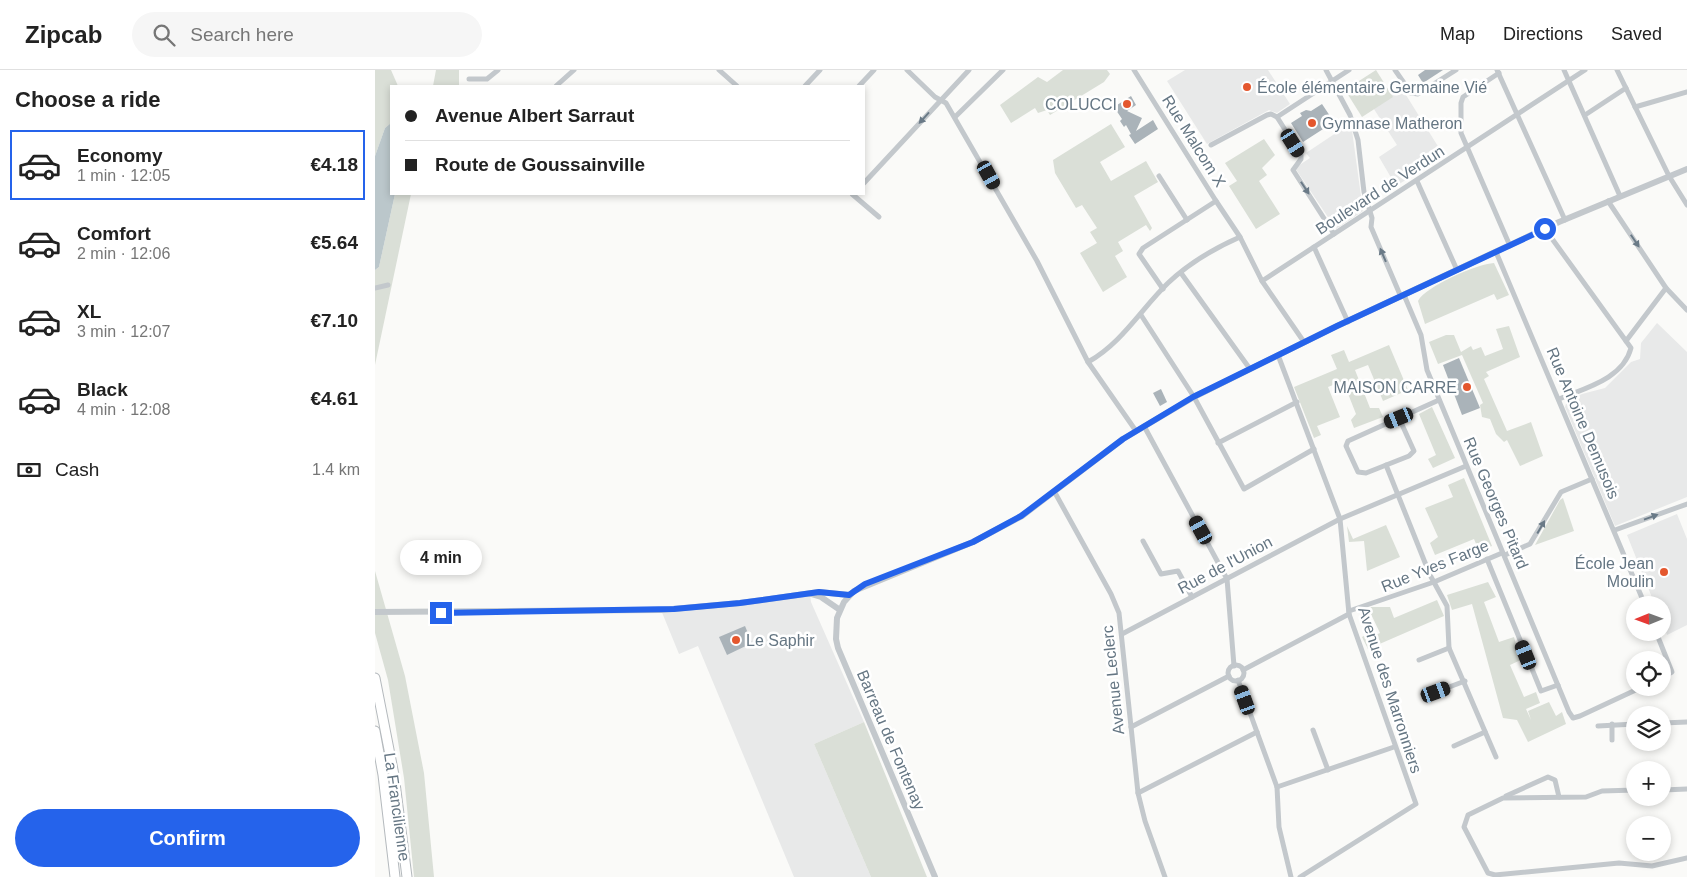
<!DOCTYPE html>
<meta charset="utf-8">
<style>
:root{--surface:#fff;--page:#f6f6f6;--text:#222;--muted:#767676;--line:#e0e0e0;--accent:#2563eb}
body{margin:0;font-family:Helvetica,sans-serif;background:var(--page);color:var(--text);height:100vh;display:flex;flex-direction:column;font-size:19px;white-space:nowrap}
*{box-sizing:border-box;margin:0}
p{font-size:16px;color:var(--muted)}
.icon{flex:none;width:28px;height:28px;fill:none;stroke:currentColor;stroke-width:2;stroke-linecap:round;stroke-linejoin:round}
.map{position:relative;flex:1;overflow:hidden}
.drawer{display:flex;flex-direction:column;background:var(--surface);width:375px}
.drawer>*{flex:none}
.top-card{position:absolute;left:15px;top:15px;width:475px;height:110px;border-radius:0px;box-shadow:0 2px 8px #0003;display:grid;align-content:center;height:110px;padding:0 15px;background:var(--surface)}
.needle{width:32px;rotate:269deg}
.fabs{position:absolute;left:1251px;top:526px;display:grid;gap:10px}
.fabs a{display:grid;place-items:center;width:45px;height:45px;border-radius:50%;background:var(--surface);box-shadow:0 2px 8px #0003;font-size:25px}
.end{position:absolute;width:22px;height:22px;margin:-11px;border:6px solid #2563eb;background:#fff;box-shadow:0 0 0 2px #fff}
.from{border-radius:50%}
.bubble{position:absolute;height:35px;border-radius:18px;background:var(--surface);box-shadow:0 2px 8px #0003;font-size:16px;font-weight:700;line-height:35px;text-align:center}
.car{position:absolute;width:15px;height:30px;margin:-15px -8px;border-radius:6px;box-shadow:0 0 4px 1px #0007;background:linear-gradient(#222 24%,#8ab4d8 0 40%,#222 0 76%,#8ab4d8 0 86%,#222 0)}
.top-card b{display:flex;align-items:center;gap:18px;height:48px;font-size:19px}
.top-card b+b{border-top:1px solid var(--line)}
.top-card i{width:12px;height:12px;background:var(--text)}
ul{padding:0;list-style:none}
li{display:flex;align-items:center;gap:15px;height:70px;margin:0 10px 8px;padding:0 5px;border:2px solid transparent;border-radius:0px}
li div{flex:1}
li b{display:block;font-size:19px}
li em{font-style:normal;font-weight:700}
li.current{border-color:var(--accent)}
li>.icon{width:45px;height:45px;stroke-width:1.5}
h2{padding:0 15px;font-size:22px;line-height:60px}
.pay{display:flex;align-items:center;gap:12px;height:55px;padding:0 15px;font-size:19px}
.pay p{margin-inline-start:auto}
.cta{display:flex;gap:10px;margin-top:auto;padding:10px 15px}
.cta a{flex:1;height:58px;border-radius:30px;background:var(--accent);color:#fff;font-size:20px;font-weight:700;line-height:58px;text-align:center}
header{display:flex;align-items:center;gap:30px;box-sizing:border-box;height:70px;padding:0 25px;background:var(--surface);border-bottom:1px solid var(--line)}
header strong{font-size:24px}
nav{display:flex;gap:28px;margin-inline-start:auto;font-size:18px}
.search{width:350px;height:45px;background:var(--page);display:flex;align-items:center;gap:12px;box-sizing:border-box;padding:0 18px;border-radius:28px;color:var(--muted);font-size:19px}
main{display:flex;flex:1;min-height:0}
.map>svg:first-child{display:block}
.built{fill:#e8e9e9}
.green{fill:#dadfd7}
.water{fill:#bbc7cb}
.building{fill:#aab3b9}
.lines{fill:none;stroke-linecap:round;stroke-linejoin:round}
.trunk-casing{stroke:#b4b9bd;stroke-width:11}
.minor{stroke:#c3c8cc;stroke-width:5}
.tertiary{stroke:#c3c8cc;stroke-width:6}
.trunk{stroke:#fff;stroke-width:9}
.oneway{fill:#6a7a87}
.route{stroke:#2563eb;stroke-width:6}
.poi-dot{fill:#e4572e;stroke:#fff;stroke-width:2}
.labels{text-anchor:middle;dominant-baseline:central;stroke-width:5;stroke-linejoin:round;paint-order:stroke}
.poi-label{font-size:16px;fill:#657683;stroke:#fff;text-anchor:start}
.street-label{font-size:16px;fill:#657683;stroke:#fff}
</style>
<header>
<strong>Zipcab</strong>
<div class="search"><svg class="icon" aria-label="search" viewBox="0 0 24 24"><circle cx="10" cy="10" r="6"/><path d="M15 15l6 6"/></svg>Search here</div>
<nav><a>Map</a><a>Directions</a><a>Saved</a></nav>
</header>
<main>
<section class="drawer">
<h2>Choose a ride</h2>
<ul>
<li class="current"><svg class="icon" aria-label="car" viewBox="0 0 24 24"><path d="M5 17H2v-5l4-1 3-4h7l3 4 3 1v5h-3M9 17h6M6 11h13"/><circle cx="7" cy="17" r="2"/><circle cx="17" cy="17" r="2"/></svg><div><b>Economy</b><p>1 min · 12:05</p></div><em>€4.18</em></li>
<li><svg class="icon" aria-label="car" viewBox="0 0 24 24"><path d="M5 17H2v-5l4-1 3-4h7l3 4 3 1v5h-3M9 17h6M6 11h13"/><circle cx="7" cy="17" r="2"/><circle cx="17" cy="17" r="2"/></svg><div><b>Comfort</b><p>2 min · 12:06</p></div><em>€5.64</em></li>
<li><svg class="icon" aria-label="car" viewBox="0 0 24 24"><path d="M5 17H2v-5l4-1 3-4h7l3 4 3 1v5h-3M9 17h6M6 11h13"/><circle cx="7" cy="17" r="2"/><circle cx="17" cy="17" r="2"/></svg><div><b>XL</b><p>3 min · 12:07</p></div><em>€7.10</em></li>
<li><svg class="icon" aria-label="car" viewBox="0 0 24 24"><path d="M5 17H2v-5l4-1 3-4h7l3 4 3 1v5h-3M9 17h6M6 11h13"/><circle cx="7" cy="17" r="2"/><circle cx="17" cy="17" r="2"/></svg><div><b>Black</b><p>4 min · 12:08</p></div><em>€4.61</em></li>
</ul>
<div class="pay"><svg class="icon" aria-label="cash" viewBox="0 0 24 24"><path d="M3 7h18v10H3z"/><circle cx="12" cy="12" r="2"/></svg>Cash<p>1.4 km</p></div>
<div class="cta"><a>Confirm</a></div>
</section>
<div class="map">
<svg width="1312" height="807" viewBox="0 0 1312 807">
<rect width="100%" height="100%" fill="#fafaf8"/>
<g class="built">
<polygon points="810,0 893,0 915,34 902,43 894,40 832,74 792,11"/>
<polygon points="1026,17 1069,86 1021,116 1004,87 1022,75 997,36"/>
<polygon points="976,53 988,141 961,159 920,98 935,88 931,83"/>
<polygon points="1282,253 1312,282 1312,427 1240,456 1190,337 1192,331 1207,324 1230,318 1256,292 1265,289 1266,273"/>
<polygon points="1302,444 1312,469 1312,555 1292,565 1288,552 1288,535 1280,535 1252,465"/>
<polygon points="435,524 436,532 489,652 439,674 496,807 419,807 323,576 304,584 286,540"/>
</g>
<g class="green">
<polygon points="0,0 16,0 23,16 16,16 16,53 10,58 0,86"/>
<polygon points="61,0 84,0 84,16 58,16"/>
<polygon points="688,0 732,0 735,4 729,12 675,45 672,40 663,43 660,38 636,53 625,35 663,7 672,12"/>
<polygon points="1001,0 1018,27 987,47 970,20"/>
<polygon points="736,54 750,77 725,92 736,111 771,91 783,112 759,126 777,158 775,161 771,155 743,172 748,181 740,186 752,207 728,222 705,183 722,173 715,162 722,158 707,135 701,138 680,103 678,90"/>
<polygon points="889,69 900,85 887,98 892,105 884,111 905,144 881,159 854,116 862,111 850,93"/>
<polygon points="20,124 36,124 0,295 0,200 4,197"/>
<path d="M 1119,193 L 1134,225 L 1122,230 L 1119,224 L 1050,254 L 1043,231 C 1051,216 1102,194 1119,193 Z"/>
<polygon points="1134,256 1145,287 1111,302 1114,306 1109,309 1132,361 1156,352 1168,386 1145,396 1132,370 1129,372 1121,364 1115,349 1107,347 1105,335 1108,333 1087,285 1063,294 1054,272 1071,265 1079,265 1086,282 1096,276 1098,280 1106,277 1110,286 1128,279 1121,259"/>
<polygon points="1014,275 1033,320 1008,331 993,295 980,300 995,338 1004,338 1008,347 979,358 976,350 981,344 968,311 953,317 965,347 942,356 946,365 939,368 919,317 962,299 956,285 969,280 974,292"/>
<polygon points="1057,337 1080,388 1058,398 1053,389 1061,385 1044,344"/>
<polygon points="1089,408 1117,476 1104,481 1099,469 1060,485 1055,473 1063,467 1050,438 1078,427 1073,415"/>
<polygon points="1188,428 1199,461 1160,475 1185,430"/>
<polygon points="1011,455 1025,487 992,501 989,471 974,472 972,456 978,469"/>
<polygon points="0,501 30,606 49,703 59,807 39,807 29,708 13,610 0,563"/>
<polygon points="1113,512 1121,527 1109,532 1124,572 1139,567 1141,574 1140,580 1147,583 1150,588 1135,595 1149,627 1161,622 1165,633 1151,639 1156,650 1153,641 1174,632 1181,646 1187,642 1191,654 1153,672 1142,650 1128,648 1097,534 1077,540 1072,525"/>
<polygon points="1062,530 1069,546 993,579 987,567 991,565 994,568 1005,563 994,540 996,537 1015,537 1019,548"/>
<polygon points="489,652 552,807 496,807 439,674"/>
</g>
<polygon class="water" points="16,53 16,124 20,124 4,197 0,200 0,86 10,58"/>
<g class="building">
<polygon points="1050,0 1068,0 1048,13 1043,5"/>
<polygon points="756,26 761,35 752,41 767,48 761,61 778,50 783,59 760,74 754,65 756,64 751,55 749,57 745,51 747,49 739,37"/>
<polygon points="947,34 959,52 928,72 916,53 927,46 925,43 931,40 936,41"/>
<polygon points="1084,288 1105,338 1087,345 1068,295"/>
<polygon points="786,319 792,332 785,336 778,323"/>
<polygon points="370,556 377,573 352,585 344,567"/>
</g>
<g class="lines">
<g class="trunk-casing">
<g id="trunk">
<polyline points="0,608 19,705 32,807"/>
<polyline points="0,661 8,705 20,807"/>
</g>
</g>
<g class="minor">
<polyline points="344,0 362,16"/>
<polyline points="532,0 560,27 571,33 662,191 713,292 761,361"/>
<polyline points="759,0 841,131"/>
<polyline points="951,0 975,45 983,70 989,122 997,148 996,157 1026,227"/>
<polyline points="1020,0 1036,23 1043,24 1081,0"/>
<polyline points="1122,0 1190,150"/>
<polyline points="1189,0 1245,126"/>
<polyline points="1242,0 1294,106 1312,135"/>
<polyline points="1124,3 1088,27 1086,33 1086,63 1135,176"/>
<polyline points="94,9 112,9 123,0"/>
<polyline points="181,16 199,0"/>
<polyline points="430,16 445,0"/>
<polyline points="484,16 499,0"/>
<polyline points="1260,37 1312,22"/>
<polyline points="1210,45 1251,18"/>
<polyline points="580,47 628,0"/>
<polyline points="902,47 974,0"/>
<polyline points="836,75 892,45 896,44 902,47 926,85 926,89 918,100 959,164"/>
<polyline points="784,106 812,150"/>
<polyline points="1042,111 1082,200"/>
<polyline points="489,113 594,0"/>
<polyline points="477,124 504,147"/>
<polyline points="1233,131 1291,218 1312,240"/>
<polyline points="1170,159 1251,271"/>
<polyline points="939,177 973,252"/>
<polyline points="1121,182 1270,535"/>
<polyline points="806,203 875,299"/>
<polyline points="887,211 1210,0"/>
<polyline points="0,218 13,215"/>
<polyline points="788,219 764,184 768,178 841,131 865,167 887,211 929,272"/>
<polyline points="1029,225 1046,265 1052,300 1194,642 1198,648 1205,646 1265,618"/>
<polyline points="766,245 819,327 869,419 939,379"/>
<polyline points="903,285 965,449 974,544 1041,734 925,807"/>
<path d="M 713,292 C 747,273 766,239 793,213 C 812,195 840,178 865,167"/>
<path d="M 1184,329 C 1210,318 1248,309 1256,278 L 1251,271 L 1291,218"/>
<polygon points="1024,348 1039,381 1034,386 991,403 983,402 971,376 973,371"/>
<polyline points="1024,348 1064,330"/>
<polyline points="769,356 852,509 859,596"/>
<polyline points="843,373 922,332"/>
<polyline points="1011,395 1055,505 1072,536 1074,578 1121,687"/>
<polyline points="679,421 736,524 744,543 763,723 770,751 790,807"/>
<polyline points="1240,460 1312,434"/>
<polyline points="768,471 786,504 803,501 817,527"/>
<polyline points="1130,485 1155,474 1186,422 1217,409"/>
<polyline points="1112,489 1166,621 1183,615"/>
<polyline points="974,541 1059,512 1127,483"/>
<polyline points="1281,562 1297,602 1288,607"/>
<polyline points="747,564 965,449 1091,396"/>
<polyline points="1044,590 1074,578"/>
<circle cx="861" cy="603" r="8"/>
<polyline points="868,600 974,544"/>
<polyline points="863,610 902,717 904,757 916,807"/>
<polyline points="1061,622 1090,611"/>
<polyline points="1288,653 1312,652"/>
<polyline points="1237,654 1237,670"/>
<polyline points="1223,656 1260,654"/>
<polyline points="756,657 854,606"/>
<polyline points="938,660 953,700"/>
<polyline points="1079,676 1110,662"/>
<polyline points="902,717 1019,677"/>
<polyline points="1260,720 1227,721 1211,727 1128,728 1093,745 1089,757 1113,803 1120,805 1244,793 1277,796 1312,788"/>
<polyline points="1288,720 1312,719"/>
<polyline points="763,723 882,662"/>
<polyline points="1131,726 1173,707 1180,710 1184,727"/>
</g>
<g class="tertiary">
<polyline points="436,524 446,527 465,540"/>
<polyline points="0,542 286,540 365,533 444,522 474,525"/>
<polyline points="560,807 463,578 461,569 462,548 469,532 479,521 598,472 647,446 748,369 819,327 962,256 1184,152 1312,99"/>
</g>
<use href="#trunk" class="trunk"/>
</g>
<defs><path id="oneway-solid" d="M-6-.8H1V-3.2L6.5 0L1 3.2V.8H-6Z" transform="scale(1.25)"/></defs>
<g class="oneway">
<use href="#oneway-solid" transform="translate(549 48) rotate(132)"/>
<use href="#oneway-solid" transform="translate(930 118) rotate(57)"/>
<use href="#oneway-solid" transform="translate(1260 171) rotate(56)"/>
<use href="#oneway-solid" transform="translate(1008 185) rotate(-113)"/>
<use href="#oneway-solid" transform="translate(1276 447) rotate(-20)"/>
<use href="#oneway-solid" transform="translate(1166 457) rotate(-60)"/>
</g>
<g class="lines">
<polyline class="route" points="66,543 299,539 365,533 444,522 474,525 490,514 598,472 646,446 748,369 818,327 962,256 1170,159"/>
</g>
<g class="poi-dot">
<circle cx="872" cy="17" r="5"/>
<circle cx="752" cy="34" r="5"/>
<circle cx="937" cy="53" r="5"/>
<circle cx="1092" cy="317" r="5"/>
<circle cx="1289" cy="502" r="5"/>
<circle cx="361" cy="570" r="5"/>
</g>
<g class="labels">
<g class="poi-label">
<text x="882" y="17">École élémentaire Germaine Vié</text>
<text x="742" y="34" text-anchor="end">COLUCCI</text>
<text x="947" y="53">Gymnase Matheron</text>
<text x="1082" y="317" text-anchor="end">MAISON CARRE</text>
<text x="1279" y="493" text-anchor="end">École Jean<tspan x="1279" dy="18">Moulin</tspan></text>
<text x="371" y="570">Le Saphir</text>
</g>
<g class="street-label">
<text transform="translate(819 71) rotate(58)">Rue Malcom X</text>
<text transform="translate(1005 120) rotate(-33)">Boulevard de Verdun</text>
<text transform="translate(1208 353) rotate(67)">Rue Antoine Demusois</text>
<text transform="translate(1121 433) rotate(67)">Rue Georges Pitard</text>
<text transform="translate(850 495) rotate(-28)">Rue de l'Union</text>
<text transform="translate(1060 496) rotate(-22)">Rue Yves Farge</text>
<text transform="translate(738 610) rotate(-96)">Avenue Leclerc</text>
<text transform="translate(1015 620) rotate(72)">Avenue des Marronniers</text>
<text transform="translate(516 670) rotate(67)">Barreau de Fontenay</text>
<text transform="translate(22 737) rotate(82)">La Francilienne</text>
</g>
</g>
</svg>
<div class="fabs">
<a><svg class="needle" viewBox="-14 -14 28 28"><path d="M0-13l5 13h-10z" fill="#e53935"/><path d="M0 13l5-13h-10z" fill="#767676"/></svg></a>
<a><svg class="icon" aria-label="locate" viewBox="0 0 24 24"><circle cx="12" cy="12" r="6"/><path d="M12 2v4M12 18v4M2 12h4M18 12h4"/></svg></a>
<a><svg class="icon" aria-label="layers" viewBox="0 0 24 24"><path d="M12 4l9 5-9 5-9-5zM3 14l9 5 9-5"/></svg></a>
<a>+</a>
<a>−</a>
</div>
<i class="end from" style="left:1170px;top:159px"></i>
<i class="end" style="left:66px;top:543px"></i>
<div class="bubble" style="left:25px;top:470px;width:82px">4 min</div>
<i class="car" style="left:918px;top:73px;rotate:148deg"></i>
<i class="car" style="left:614px;top:105px;rotate:151deg"></i>
<i class="car" style="left:1024px;top:348px;rotate:248deg"></i>
<i class="car" style="left:826px;top:460px;rotate:331deg"></i>
<i class="car" style="left:1151px;top:585px;rotate:338deg"></i>
<i class="car" style="left:1061px;top:622px;rotate:70deg"></i>
<i class="car" style="left:870px;top:630px;rotate:340deg"></i>
<div class="top-card">
<b><i class="from"></i>Avenue Albert Sarraut</b>
<b><i></i>Route de Goussainville</b>
</div>
</div>
</main>
